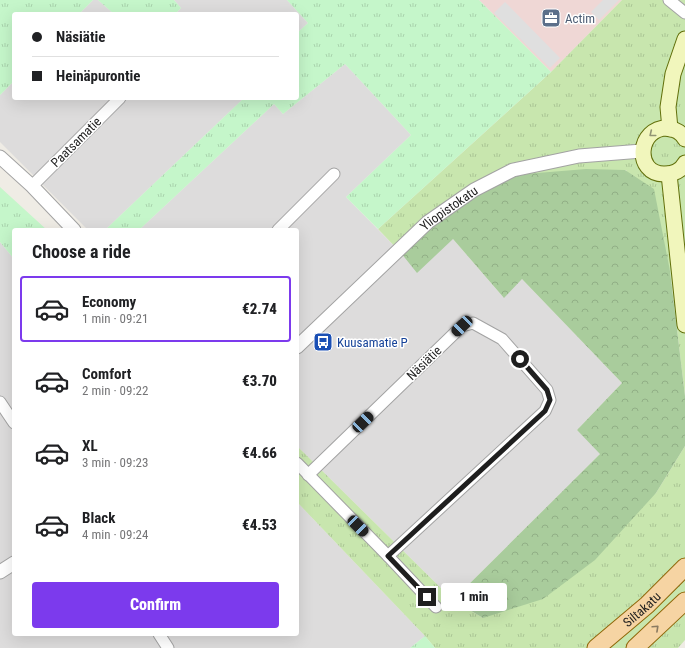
<!DOCTYPE html>
<meta charset="utf-8">
<style>
:root{--surface:#fff;--page:#f6f6f6;--text:#202124;--muted:#757577;--line:#e0e0e0;--accent:#7c3aed}
body{margin:0;font-family:"Roboto Condensed",sans-serif;background:var(--page);color:var(--text);height:100vh;display:flex;flex-direction:column;font-size:15px;white-space:nowrap}
*{box-sizing:border-box;margin:0}
p{font-size:13px;color:var(--muted)}
.icon{flex:none;width:22px;height:22px;fill:none;stroke:currentColor;stroke-width:2;stroke-linecap:round;stroke-linejoin:round}
.map{position:relative;flex:1;overflow:hidden}
.drawer{position:absolute;left:12px;top:228px;width:287px;height:408px;display:flex;flex-direction:column;background:var(--surface);border-radius:4px;box-shadow:0 4px 16px #0002}
.drawer>*{flex:none}
.guide{position:absolute;left:12px;top:12px;width:287px;height:88px;border-radius:4px;box-shadow:0 4px 16px #0002;display:grid;align-content:center;height:88px;padding:0 20px;background:var(--surface)}
.end{position:absolute;width:18px;height:18px;margin:-9px;border:5px solid #1f1f1f;background:#fff;box-shadow:0 0 0 2px #fff}
.from{border-radius:50%}
.bubble{position:absolute;height:28px;border-radius:4px;background:var(--surface);box-shadow:0 4px 16px #0002;font-size:13px;font-weight:800;line-height:28px;text-align:center}
.car{position:absolute;width:12px;height:24px;margin:-12px -6px;border-radius:5px;box-shadow:0 0 3px 1px #0007;background:linear-gradient(#222 24%,#8ab4d8 0 40%,#222 0 76%,#8ab4d8 0 86%,#222 0)}
.guide b{display:flex;align-items:center;gap:14px;height:38px;font-size:15px}
.guide b+b{border-top:1px solid var(--line)}
.guide i{width:10px;height:10px;background:var(--text)}
ul{padding:0;list-style:none}
li{display:flex;align-items:center;gap:12px;height:66px;margin:0 8px 6px;padding:0 12px;border:2px solid transparent;border-radius:4px}
li div{flex:1}
li b{display:block;font-size:15px}
li em{font-style:normal;font-weight:800}
li.selected{border-color:var(--accent)}
li>.icon{width:36px;height:36px;stroke-width:1.5}
h2{padding:0 20px;font-size:18px;line-height:48px}
.cta{display:flex;gap:8px;margin-top:auto;padding:8px 20px}
.cta a{flex:1;height:46px;border-radius:4px;background:var(--accent);color:#fff;font-size:16px;font-weight:800;line-height:46px;text-align:center}
.map>svg:first-child{display:block}
.residential{fill:#dddcdc}
.commercial{fill:#efd7d5}
.grass{fill:url(#grass-tufts)}
.forest{fill:url(#forest-crowns)}
.park{fill:url(#park-tufts)}
.parking{fill:#dfdfdf}
.lines{fill:none;stroke-linecap:round;stroke-linejoin:round}
.minor-casing{stroke:#a3a3a3;stroke-width:13}
.tertiary-casing{stroke:#a3a3a3;stroke-width:15}
.secondary-casing{stroke:#62700b;stroke-width:17}
.primary-casing{stroke:#906709;stroke-width:19}
.minor{stroke:#fff;stroke-width:11}
.tertiary{stroke:#fff;stroke-width:13}
.secondary{stroke:#f1f6bc;stroke-width:15}
.primary{stroke:#f6d4a3;stroke-width:17}
.oneway{stroke:#929575}
.oneway2{stroke:#8a7a61}
.route{stroke:#1f1f1f;stroke-width:5}
.labels{text-anchor:middle;dominant-baseline:central;stroke-width:3;stroke-linejoin:round;paint-order:stroke}
.service-label{font-size:13px;fill:#4e5e75;stroke:#fff;text-anchor:start}
.street-label{font-size:13px;fill:#1f1f1f;stroke:#fff}
.transit-label{font-size:13px;fill:#164399;stroke:#fff;text-anchor:start}
</style>
<div class="map">
<svg width="685" height="648" viewBox="0 0 685 648">
<defs>
<pattern id="grass-tufts" width="24" height="20" patternUnits="userSpaceOnUse"><rect width="24" height="20" fill="#c8e6ae"/><path d="M3 7l-1-3M5 7V3M7 7l1-3M15 17l-1-3M17 17v-4M19 17l1-3" fill="none" stroke="#abc595"/></pattern>
<pattern id="forest-crowns" width="20" height="18" patternUnits="userSpaceOnUse"><rect width="20" height="18" fill="#a9cc9c"/><path d="M2 6a3 3 0 1 1 6 0M12 15a3 3 0 1 1 6 0" fill="none" stroke="#91af86"/></pattern>
<pattern id="park-tufts" width="24" height="20" patternUnits="userSpaceOnUse"><rect width="24" height="20" fill="#c5f6ca"/><path d="M3 7l-1-3M5 7V3M7 7l1-3M15 17l-1-3M17 17v-4M19 17l1-3" fill="none" stroke="#a9d2ad"/></pattern>
</defs>
<rect width="100%" height="100%" fill="#efece5"/>
<g class="residential">
<polygon points="93,0 98,0 114,14 79,14"/>
<polygon points="174,0 287,0 308,23 297,33 297,14 175,14 181,8"/>
<polygon points="345,64 411,135 346,197 401,253 453,239 503,297 522,279 622,383 577,430 601,453 453,600 297,446 297,230 139,230 274,104 283,114"/>
<polygon points="14,81 14,98 244,98 105,230 88,230 0,142 0,95"/>
<polygon points="0,242 14,259 14,634 297,634 297,502 425,636 410,648 0,648"/>
</g>
<polygon class="commercial" points="479,0 622,0 551,72"/>
<g class="grass">
<polygon points="622,0 685,0 685,396 670,271 626,170 401,253 378,229 551,72"/>
<polygon points="297,446 453,600 483,618 656,493 685,446 685,640 678,648 435,648 425,636 297,502"/>
</g>
<polygon class="forest" points="586,169 625,170 654,189 670,271 685,396 685,446 656,493 595,560 543,599 483,618 453,600 600,454 577,430 622,383 522,279 504,298 453,239 417,273 401,253 459,205 513,175"/>
<g class="park">
<polygon points="0,0 93,0 79,14 14,14 14,81 0,95"/>
<polygon points="98,0 174,0 181,8 175,14 114,14"/>
<polygon points="287,0 479,0 551,72 378,229 346,197 411,135 345,64 283,114 274,104 139,230 105,230 244,98 297,98 297,33 308,23"/>
<polygon points="0,187 47,230 14,230 14,259 0,242"/>
<polygon points="425,636 435,648 410,648"/>
</g>
<g class="parking">
<polygon points="603,0 619,0 599,20 591,12"/>
<polygon points="505,2 560,58 550,68 494,13"/>
</g>
<g class="lines">
<g class="minor-casing">
<g id="minor">
<polyline points="669,0 685,13"/>
<polyline points="32,186 120,98"/>
<polyline points="278,230 334,174"/>
<polyline points="0,402 14,423"/>
<polyline points="297,463 388,556 436,607"/>
<polyline points="308,475 462,326 473,323 502,339 547,390 550,400 545,411 388,556"/>
<polyline points="159,634 168,648"/>
</g>
</g>
<g class="tertiary-casing">
<g id="tertiary">
<polyline points="0,157 32,186 74,230"/>
<path id="s1" d="M 297,347 L 428,222 L 474,190 L 513,170 L 579,156 L 642,151"/>
<polyline points="0,572 14,563"/>
</g>
</g>
<g class="secondary-casing">
<g id="secondary">
<polyline points="670,129 668,107 673,74 685,39"/>
<path d="M 685,139 C 682,133 675,129 668,128 C 637,127 634,174 664,174 C 673,174 681,171 685,163"/>
<polyline points="669,174 685,325"/>
</g>
</g>
<g class="primary-casing">
<g id="primary">
<path id="s2" d="M 596,648 L 647,605 L 685,567"/>
<polyline points="635,648 685,601"/>
</g>
</g>
<use href="#minor" class="minor"/>
<use href="#tertiary" class="tertiary"/>
<use href="#secondary" class="secondary"/>
<use href="#primary" class="primary"/>
</g>
<defs><path id="oneway-chevron" d="M-2-3.5L2.5 0L-2 3.5" fill="none" stroke-width="1.6" stroke-linecap="round" stroke-linejoin="round"/></defs>
<use class="oneway" href="#oneway-chevron" transform="translate(652 134) rotate(141)"/>
<use class="oneway2" href="#oneway-chevron" transform="translate(656 628) rotate(-43)"/>
<g class="lines">
<polyline class="route" points="427,597 388,556 545,411 550,400 547,390 520,359"/>
</g>
<defs>
<g id="office-square" transform="scale(1)"><rect x="-9" y="-9" width="18" height="18" rx="4" fill="#5c6f8a" stroke="#fff"/><path d="M-6-3h4V-5.5h4V-3h4V5H-6ZM-1-4.5V-3h2v-1.5ZM-6 0V1H6V0Z" fill="#fff"/></g>
<g id="bus-square" transform="scale(1)"><rect x="-9" y="-9" width="18" height="18" rx="4" fill="#1a4fb4" stroke="#fff"/><path d="M-5-6H5V4H4V6H2V4H-2V6H-4V4H-5ZM-3.5-4V0h7V-4ZM-3.5 1.2v1.5H-2V1.2ZM2 1.2v1.5H3.5V1.2Z" fill="#fff"/></g>
</defs>
<g fill-rule="evenodd">
<use href="#office-square" x="551" y="18"/>
<use href="#bus-square" x="323" y="342"/>
</g>
<g class="labels">
<g class="service-label">
<text x="565" y="18">Actim</text>
</g>
<g class="street-label">
<text transform="translate(76 142) rotate(-45)">Paatsamatie</text>
<text stroke="none"><textPath href="#s1" startOffset="206">Yliopistokatu</textPath></text>
<text transform="translate(424 363) rotate(-44)">Näsiätie</text>
<text stroke="none"><textPath href="#s2" startOffset="60">Siltakatu</textPath></text>
</g>
<g class="transit-label">
<text x="337" y="342">Kuusamatie P</text>
</g>
</g>
</svg>
<i class="end from" style="left:520px;top:359px"></i>
<i class="end" style="left:427px;top:597px"></i>
<div class="bubble" style="left:441px;top:583px;width:66px">1 min</div>
<i class="car" style="left:462px;top:326px;rotate:226deg"></i>
<i class="car" style="left:363px;top:422px;rotate:46deg"></i>
<i class="car" style="left:358px;top:526px;rotate:135deg"></i>
<div class="guide">
<b><i class="from"></i>Näsiätie</b>
<b><i></i>Heinäpurontie</b>
</div>
<section class="drawer">
<h2>Choose a ride</h2>
<ul>
<li class="selected"><svg class="icon" aria-label="car" viewBox="0 0 24 24"><path d="M5 17H2v-5l4-1 3-4h7l3 4 3 1v5h-3M9 17h6M6 11h13"/><circle cx="7" cy="17" r="2"/><circle cx="17" cy="17" r="2"/></svg><div><b>Economy</b><p>1 min · 09:21</p></div><em>€2.74</em></li>
<li><svg class="icon" aria-label="car" viewBox="0 0 24 24"><path d="M5 17H2v-5l4-1 3-4h7l3 4 3 1v5h-3M9 17h6M6 11h13"/><circle cx="7" cy="17" r="2"/><circle cx="17" cy="17" r="2"/></svg><div><b>Comfort</b><p>2 min · 09:22</p></div><em>€3.70</em></li>
<li><svg class="icon" aria-label="car" viewBox="0 0 24 24"><path d="M5 17H2v-5l4-1 3-4h7l3 4 3 1v5h-3M9 17h6M6 11h13"/><circle cx="7" cy="17" r="2"/><circle cx="17" cy="17" r="2"/></svg><div><b>XL</b><p>3 min · 09:23</p></div><em>€4.66</em></li>
<li><svg class="icon" aria-label="car" viewBox="0 0 24 24"><path d="M5 17H2v-5l4-1 3-4h7l3 4 3 1v5h-3M9 17h6M6 11h13"/><circle cx="7" cy="17" r="2"/><circle cx="17" cy="17" r="2"/></svg><div><b>Black</b><p>4 min · 09:24</p></div><em>€4.53</em></li>
</ul>
<div class="cta"><a>Confirm</a></div>
</section>
</div>
